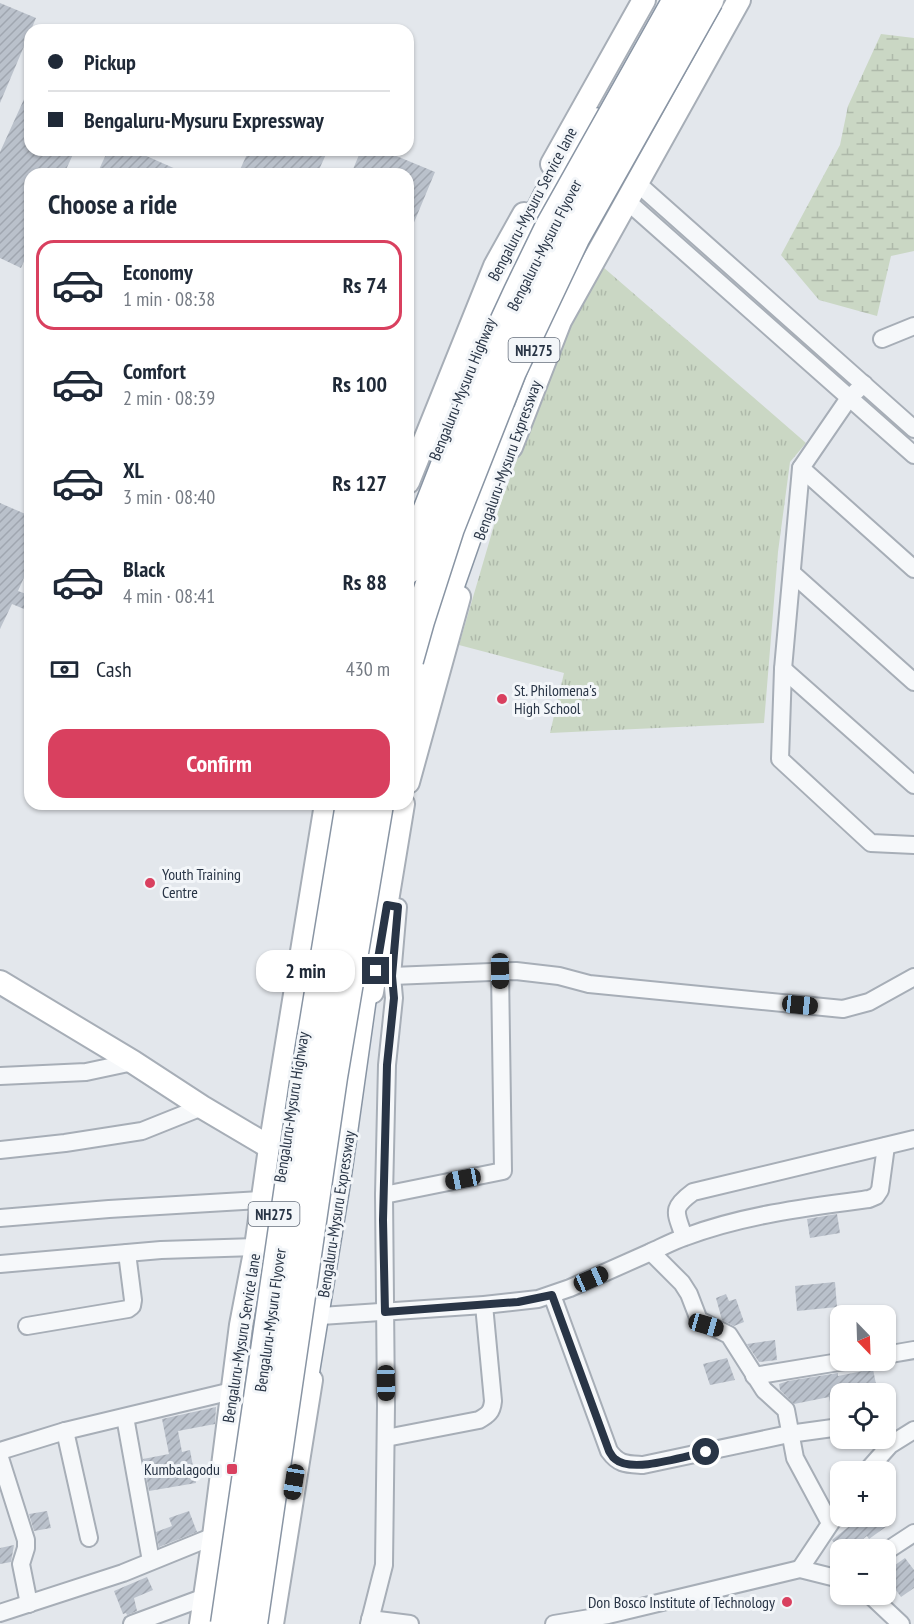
<!DOCTYPE html>
<meta charset="utf-8">
<style>
:root{--surface:#fff;--page:#f6f6f7;--text:#1f2937;--muted:#747a83;--line:#e0e1e3;--accent:#d9405f}
body{margin:0;font-family:"PT Sans Narrow",sans-serif;background:var(--page);color:var(--text);height:100vh;display:flex;flex-direction:column;font-size:22px;white-space:nowrap}
*{box-sizing:border-box;margin:0}
p{font-size:20px;color:var(--muted)}
.icon{flex:none;width:33px;height:33px;fill:none;stroke:currentColor;stroke-width:2;stroke-linecap:round;stroke-linejoin:round}
.map{position:relative;flex:1;overflow:hidden}
.drawer{position:absolute;left:24px;top:168px;width:390px;height:642px;display:flex;flex-direction:column;background:var(--surface);border-radius:18px;box-shadow:0 2px 4px #0004}
.drawer>*{flex:none}
.banner{position:absolute;left:24px;top:24px;width:390px;height:132px;border-radius:18px;box-shadow:0 2px 4px #0004;display:grid;align-content:center;height:132px;padding:0 24px;background:var(--surface)}
.needle{width:39px;rotate:157deg}
.buttons{position:absolute;left:830px;top:1305px;display:grid;gap:12px}
.buttons a{display:grid;place-items:center;width:66px;height:66px;border-radius:12px;background:var(--surface);box-shadow:0 2px 4px #0004;font-size:30px}
.end{position:absolute;width:27px;height:27px;margin:-14px;border:8px solid #293546;background:#fff;box-shadow:0 0 0 3px #fff}
.from{border-radius:50%}
.bubble{position:absolute;height:42px;border-radius:18px;background:var(--surface);box-shadow:0 2px 4px #0004;font-size:20px;font-weight:800;line-height:42px;text-align:center}
.car{position:absolute;width:18px;height:36px;margin:-18px -9px;border-radius:8px;box-shadow:0 0 4px 2px #0007;background:linear-gradient(#222 24%,#8ab4d8 0 40%,#222 0 76%,#8ab4d8 0 86%,#222 0)}
.banner b{display:flex;align-items:center;gap:21px;height:57px;font-size:22px}
.banner b+b{border-top:2px solid var(--line)}
.banner i{width:15px;height:15px;background:var(--text)}
ul{padding:0;list-style:none}
li{display:flex;align-items:center;gap:18px;height:90px;margin:0 12px 9px;padding:0 12px;border:3px solid transparent;border-radius:18px}
li div{flex:1}
li b{display:block;font-size:22px}
li em{font-style:normal;font-weight:800}
li.current{border-color:var(--accent)}
li>.icon{width:54px;height:54px;stroke-width:1.5}
h2{padding:0 24px;font-size:27px;line-height:72px}
.pay{display:flex;align-items:center;gap:15px;height:66px;padding:0 24px;font-size:22px}
.pay p{margin-inline-start:auto}
.cta{display:flex;gap:12px;margin-top:auto;padding:12px 24px}
.cta a{flex:1;height:69px;border-radius:18px;background:var(--accent);color:#fff;font-size:24px;font-weight:800;line-height:69px;text-align:center}
.map>svg:first-child{display:block}
.grass{fill:url(#grass-tufts)}
.wetland{fill:url(#wetland-marsh)}
.building{fill:url(#building-hatch)}
.lines{fill:none;stroke-linecap:round;stroke-linejoin:round}
.street-casing{stroke:#a7aeb7;stroke-width:20}
.secondary-casing{stroke:#a7aeb7;stroke-width:26}
.highway-casing{stroke:#8995a4;stroke-width:33}
.street{stroke:#f6f8fa;stroke-width:16}
.secondary{stroke:#fff;stroke-width:22}
.highway{stroke:#fff;stroke-width:30}
.highway-bridge-casing{stroke:#8995a4;stroke-width:33;stroke-linecap:butt}
.highway-bridge{stroke:#fff;stroke-width:30}
.route{stroke:#293546;stroke-width:8}
.poi-dot{fill:#d9405f;stroke:#f3f6f9;stroke-width:2}
.labels{text-anchor:middle;dominant-baseline:central;stroke-width:6;stroke-linejoin:round;paint-order:stroke}
.shield{fill:#f3f6f9;stroke:#666f7c;stroke-width:1.5}
.shield-label{font-size:15px;font-weight:bold;fill:#293546}
.street-label{font-size:16px;fill:#293546;stroke:#f3f6f9}
.poi-label{font-size:16px;fill:#293546;stroke:#f3f6f9;text-anchor:start}
</style>
<div class="map">
<svg width="914" height="1624" viewBox="0 0 914 1624">
<defs>
<pattern id="grass-tufts" width="24" height="20" patternUnits="userSpaceOnUse" patternTransform="scale(1.5)"><rect width="24" height="20" fill="#cad7c4"/><path d="M3 7l-1-3M5 7V3M7 7l1-3M15 17l-1-3M17 17v-4M19 17l1-3" fill="none" stroke="#aeb9aa"/></pattern>
<pattern id="wetland-marsh" width="20" height="14" patternUnits="userSpaceOnUse" patternTransform="scale(1.5)"><rect width="20" height="14" fill="#cad7c4"/><path d="M1 5h8M5 5V1M11 12h8M15 12V8" fill="none" stroke="#aeb9aa"/></pattern>
<pattern id="building-hatch" width="6" height="6" patternUnits="userSpaceOnUse" patternTransform="scale(1.5)"><rect width="6" height="6" fill="#bac1cb"/><path d="M-1 1l2-2M0 6l6-6M5 7l2-2" fill="none" stroke="#a0a6b0"/></pattern>
</defs>
<rect width="100%" height="100%" fill="#e3e7ec"/>
<polygon class="grass" points="603,267 806,443 790,462 778,552 764,723 550,733 564,673 459,645 500,505 566,329"/>
<polygon class="wetland" points="881,34 914,38 914,251 891,256 877,316 819,300 781,255 840,145 848,106"/>
<g class="building">
<polygon points="0,3 36,18 0,103"/>
<polygon points="30,86 30,150 75,150 64,174 30,174 30,248 21,268 0,258 0,152"/>
<polygon points="108,150 133,150 187,174 97,174"/>
<polygon points="249,150 328,150 317,174 238,174"/>
<polygon points="361,150 382,150 435,172 408,237 408,174 351,174"/>
<polygon points="0,503 30,516 30,564 18,591 29,595 24,609 12,604 0,629"/>
<polygon points="837,1214 840,1233 810,1238 807,1219"/>
<polygon points="835,1282 837,1307 797,1311 795,1286"/>
<polygon points="726,1294 729,1301 736,1299 744,1322 734,1326 722,1320 716,1298"/>
<polygon points="775,1340 777,1360 759,1362 747,1344"/>
<polygon points="727,1358 735,1380 710,1385 703,1364"/>
<polygon points="873,1369 878,1394 840,1394 840,1417 833,1417 829,1397 794,1404 780,1390 779,1384 788,1381 838,1373 838,1376"/>
<polygon points="216,1407 215,1424 178,1431 182,1452 190,1450 196,1483 149,1491 143,1459 169,1454 162,1419"/>
<polygon points="47,1511 51,1528 34,1531 29,1514"/>
<polygon points="189,1511 197,1532 159,1547 156,1532 172,1526 169,1518"/>
<polygon points="862,1516 881,1516 887,1526 869,1539 867,1536 849,1550 839,1550 832,1540"/>
<polygon points="14,1545 11,1562 0,1564 0,1548"/>
<polygon points="905,1558 914,1570 914,1588 901,1597 885,1575 885,1572"/>
<polygon points="147,1577 153,1590 134,1598 137,1611 127,1615 126,1613 123,1614 114,1591"/>
</g>
<g class="lines">
<g class="street-casing">
<g id="street">
<polyline points="637,183 914,429"/>
<polyline points="627,201 914,455"/>
<polyline points="882,339 914,326"/>
<polyline points="864,384 849,398 801,468 783,669 780,759 871,843 914,845"/>
<polyline points="801,468 914,569"/>
<polyline points="792,573 914,682"/>
<polyline points="783,669 914,785"/>
<polyline points="392,976 516,971 559,976 589,984 843,1009 869,1002 914,977"/>
<polyline points="0,1076 86,1072 133,1062"/>
<polyline points="0,1150 65,1143 142,1131 202,1107"/>
<polyline points="384,1195 503,1171 500,971"/>
<polyline points="0,1218 109,1209 262,1200"/>
<path d="M 684,1237 C 676,1212 670,1209 693,1192 L 914,1139"/>
<polyline points="0,1264 161,1250 256,1247"/>
<path d="M 552,1295 L 609,1451 C 619,1465 627,1464 643,1465 L 789,1434 L 840,1427"/>
<polyline points="321,1316 484,1305 538,1299 570,1288 651,1252"/>
<polyline points="27,1326 128,1309 132,1306 133,1300 127,1253"/>
<polyline points="885,1355 914,1350"/>
<polyline points="754,1376 851,1360"/>
<polyline points="125,1417 151,1561"/>
<polyline points="65,1431 89,1538"/>
<path d="M 386,1438 L 479,1420 C 488,1415 492,1412 493,1401 L 484,1305"/>
<polyline points="0,1451 65,1431 232,1391"/>
<polyline points="0,1458 26,1540 26,1548 21,1564 29,1604"/>
<polyline points="866,1472 890,1445 914,1430"/>
<path d="M 830,1523 L 795,1458 L 786,1410 L 764,1390 L 729,1335 L 699,1320 L 689,1294 L 682,1283 L 651,1252 C 662,1247 673,1241 685,1237 C 743,1215 808,1207 869,1199 L 876,1196 L 880,1190 L 886,1146"/>
<polyline points="885,1552 914,1533"/>
<polyline points="800,1569 840,1509"/>
<polyline points="869,1594 901,1624"/>
<polyline points="0,1613 123,1573 214,1536"/>
<polyline points="370,1619 410,1624"/>
<polyline points="132,1624 205,1597"/>
<polyline points="369,1624 384,1565 386,1406 384,1195 387,1065 394,998 392,976 398,907 387,905"/>
<polyline points="554,1624 608,1615 800,1569 840,1579"/>
</g>
</g>
<g class="secondary-casing">
<g id="secondary">
<polyline points="552,164 644,0"/>
<polyline points="511,447 560,321 739,0"/>
<polyline points="408,482 495,266 524,214"/>
<polyline points="408,782 459,597"/>
<polyline points="0,982 133,1062 202,1107 283,1155"/>
<polyline points="372,992 403,804"/>
<polyline points="201,1624 214,1536 241,1325 256,1247 270,1148 326,804"/>
<polyline points="272,1624 311,1380"/>
</g>
</g>
<g class="highway-casing">
<g id="highway">
<polyline points="471,366 496,302 548,197 594,123"/>
<polyline points="408,727 429,642 507,420"/>
<polyline points="300,1396 335,1182 365,969"/>
</g>
</g>
<use href="#street" class="street"/>
<use href="#secondary" class="secondary"/>
<use href="#highway" class="highway"/>
<g class="highway-bridge-casing">
<g id="highway-bridge">
<polyline points="408,568 425,519 487,361 519,292 551,226 678,0"/>
<polyline points="408,660 419,621 449,528 511,371 574,238 708,0"/>
<polyline points="226,1624 306,1077 351,804"/>
<polyline points="252,1624 332,1077 378,804"/>
</g>
</g>
<use href="#highway-bridge" class="highway-bridge"/>
</g>
<g class="lines">
<path class="route" d="M 376,971 L 387,905 L 398,907 L 392,976 L 394,998 L 387,1065 L 383,1220 L 385,1312 L 518,1302 L 552,1295 L 609,1451 C 611,1454 612,1457 615,1459 C 632,1474 685,1456 706,1452"/>
</g>
<g class="poi-dot">
<circle cx="502" cy="699" r="6"/>
<circle cx="150" cy="883" r="6"/>
<rect x="226" y="1463" width="12" height="12" rx="3"/>
<circle cx="787" cy="1602" r="6"/>
</g>
<g class="labels">
<g class="shield">
<rect x="508.5" y="338" width="51" height="24" rx="4.5"/>
<rect x="248.5" y="1202" width="51" height="24" rx="4.5"/>
</g>
<g class="shield-label">
<text x="534" y="350">NH275</text>
<text x="274" y="1214">NH275</text>
</g>
<g class="street-label">
<text transform="translate(532 204) rotate(-62)">Bengaluru-Mysuru Service lane</text>
<text transform="translate(544 245) rotate(-63)">Bengaluru-Mysuru Flyover</text>
<text transform="translate(462 389) rotate(-68)">Bengaluru-Mysuru Highway</text>
<text transform="translate(507 460) rotate(-70)">Bengaluru-Mysuru Expressway</text>
<text transform="translate(291 1107) rotate(-81)">Bengaluru-Mysuru Highway</text>
<text transform="translate(336 1214) rotate(-81)">Bengaluru-Mysuru Expressway</text>
<text transform="translate(270 1320) rotate(-82)">Bengaluru-Mysuru Flyover</text>
<text transform="translate(241 1338) rotate(-81)">Bengaluru-Mysuru Service lane</text>
</g>
<g class="poi-label">
<text x="514" y="690">St. Philomena's<tspan x="514" dy="18">High School</tspan></text>
<text x="162" y="874">Youth Training<tspan x="162" dy="18">Centre</tspan></text>
<text x="220" y="1469" text-anchor="end">Kumbalagodu</text>
<text x="775" y="1602" text-anchor="end">Don Bosco Institute of Technology</text>
</g>
</g>
</svg>
<div class="buttons">
<a><svg class="needle" viewBox="-14 -14 28 28"><path d="M0-13l5 13h-10z" fill="#e53935"/><path d="M0 13l5-13h-10z" fill="#747a83"/></svg></a>
<a><svg class="icon" aria-label="locate" viewBox="0 0 24 24"><circle cx="12" cy="12" r="6"/><path d="M12 2v4M12 18v4M2 12h4M18 12h4"/></svg></a>
<a>+</a>
<a>−</a>
</div>
<i class="end from" style="left:706px;top:1452px"></i>
<i class="end" style="left:376px;top:971px"></i>
<div class="bubble" style="left:256px;top:950px;width:99px">2 min</div>
<i class="car" style="left:500px;top:971px;rotate:179deg"></i>
<i class="car" style="left:800px;top:1005px;rotate:96deg"></i>
<i class="car" style="left:463px;top:1179px;rotate:259deg"></i>
<i class="car" style="left:591px;top:1279px;rotate:66deg"></i>
<i class="car" style="left:706px;top:1325px;rotate:106deg"></i>
<i class="car" style="left:386px;top:1383px;rotate:179deg"></i>
<i class="car" style="left:294px;top:1482px;rotate:189deg"></i>
<div class="banner">
<b><i class="from"></i>Pickup</b>
<b><i></i>Bengaluru-Mysuru Expressway</b>
</div>
<section class="drawer">
<h2>Choose a ride</h2>
<ul>
<li class="current"><svg class="icon" aria-label="car" viewBox="0 0 24 24"><path d="M5 17H2v-5l4-1 3-4h7l3 4 3 1v5h-3M9 17h6M6 11h13"/><circle cx="7" cy="17" r="2"/><circle cx="17" cy="17" r="2"/></svg><div><b>Economy</b><p>1 min · 08:38</p></div><em>Rs 74</em></li>
<li><svg class="icon" aria-label="car" viewBox="0 0 24 24"><path d="M5 17H2v-5l4-1 3-4h7l3 4 3 1v5h-3M9 17h6M6 11h13"/><circle cx="7" cy="17" r="2"/><circle cx="17" cy="17" r="2"/></svg><div><b>Comfort</b><p>2 min · 08:39</p></div><em>Rs 100</em></li>
<li><svg class="icon" aria-label="car" viewBox="0 0 24 24"><path d="M5 17H2v-5l4-1 3-4h7l3 4 3 1v5h-3M9 17h6M6 11h13"/><circle cx="7" cy="17" r="2"/><circle cx="17" cy="17" r="2"/></svg><div><b>XL</b><p>3 min · 08:40</p></div><em>Rs 127</em></li>
<li><svg class="icon" aria-label="car" viewBox="0 0 24 24"><path d="M5 17H2v-5l4-1 3-4h7l3 4 3 1v5h-3M9 17h6M6 11h13"/><circle cx="7" cy="17" r="2"/><circle cx="17" cy="17" r="2"/></svg><div><b>Black</b><p>4 min · 08:41</p></div><em>Rs 88</em></li>
</ul>
<div class="pay"><svg class="icon" aria-label="cash" viewBox="0 0 24 24"><path d="M3 7h18v10H3z"/><circle cx="12" cy="12" r="2"/></svg>Cash<p>430 m</p></div>
<div class="cta"><a>Confirm</a></div>
</section>
</div>
